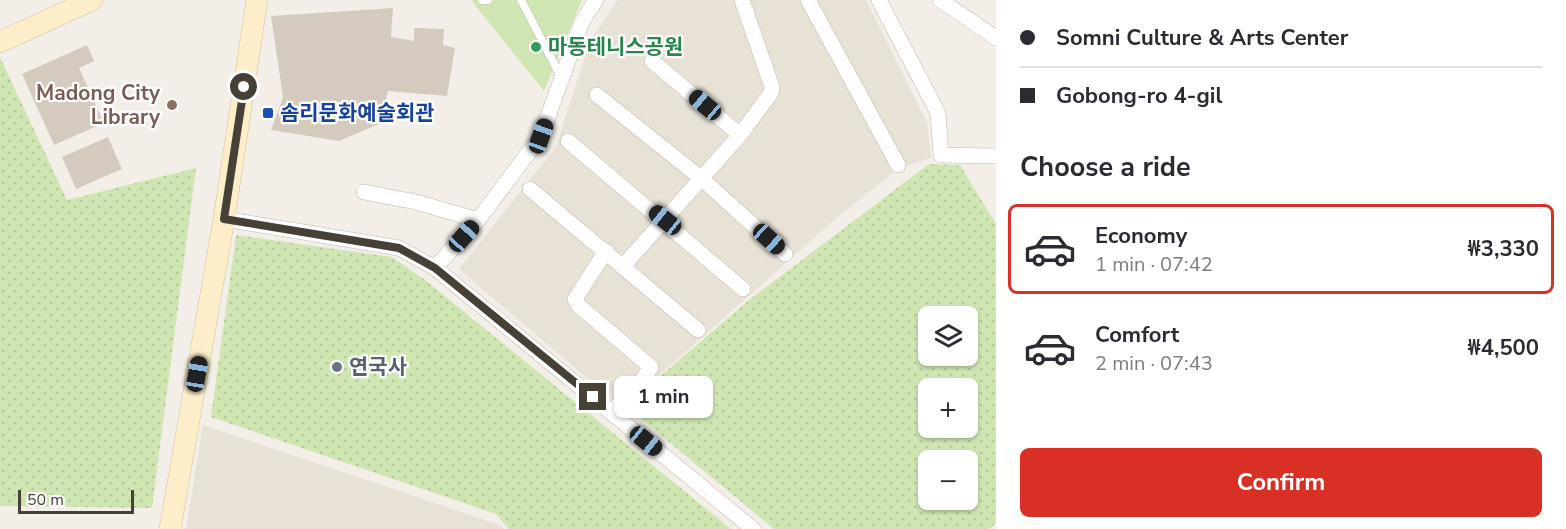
<!DOCTYPE html>
<meta charset="utf-8">
<style>
:root{--surface:#fff;--page:#f2f2f3;--text:#2b2b33;--muted:#7c7c81;--line:#e1e1e2;--accent:#d93025}
body{margin:0;font-family:"Nunito Sans","Noto Sans KR",sans-serif;background:var(--page);color:var(--text);height:100vh;display:flex;flex-direction:column;font-size:22px;white-space:nowrap}
*{box-sizing:border-box;margin:0}
p{font-size:20px;color:var(--muted)}
.icon{flex:none;width:33px;height:33px;fill:none;stroke:currentColor;stroke-width:2;stroke-linecap:round;stroke-linejoin:round}
.map{position:relative;flex:1;overflow:hidden}
.details{display:flex;flex-direction:column;background:var(--surface);width:570px}
.details>*{flex:none}
.hud{display:grid;align-content:center;height:132px;padding:0 24px;background:var(--surface)}
.controls{position:absolute;left:918px;top:306px;display:grid;gap:12px}
.controls a{display:grid;place-items:center;width:60px;height:60px;border-radius:9px;background:var(--surface);box-shadow:0 2px 4px #0004;font-size:30px}
.scale{position:absolute;left:18px;bottom:15px;width:116px;box-sizing:border-box;padding-left:6px;border:3px solid #464037;border-top:0;font-size:16px;line-height:21px;white-space:nowrap;color:#464037;-webkit-text-stroke:4px #fff;paint-order:stroke}
.end{position:absolute;width:27px;height:27px;margin:-14px;border:8px solid #464037;background:#fff;box-shadow:0 0 0 3px #fff}
.from{border-radius:50%}
.bubble{position:absolute;height:42px;border-radius:9px;background:var(--surface);box-shadow:0 2px 4px #0004;font-size:20px;font-weight:700;line-height:42px;text-align:center}
.car{position:absolute;width:18px;height:36px;margin:-18px -9px;border-radius:8px;box-shadow:0 0 4px 2px #0007;background:linear-gradient(#222 24%,#8ab4d8 0 40%,#222 0 76%,#8ab4d8 0 86%,#222 0)}
.hud b{display:flex;align-items:center;gap:21px;height:57px;font-size:22px}
.hud b+b{border-top:2px solid var(--line)}
.hud i{width:15px;height:15px;background:var(--text)}
ul{padding:0;list-style:none}
li{display:flex;align-items:center;gap:18px;height:90px;margin:0 12px 9px;padding:0 12px;border:3px solid transparent;border-radius:9px}
li div{flex:1}
li b{display:block;font-size:22px}
li em{font-style:normal;font-weight:700}
li.active{border-color:var(--accent)}
li>.icon{width:54px;height:54px;stroke-width:1.5}
h2{padding:0 24px;font-size:27px;line-height:72px}
.action{display:flex;gap:12px;margin-top:auto;padding:12px 24px}
.action a{flex:1;height:69px;border-radius:9px;background:var(--accent);color:#fff;font-size:24px;font-weight:700;line-height:69px;text-align:center}
main{display:flex;flex:1;min-height:0}
.map>svg:first-child{display:block}
.residential{fill:#e7e1d6}
.grass{fill:#d0e6b2}
.park{fill:url(#park-dots);fill-rule:evenodd}
.building{fill:#d4cbbe}
.lines{fill:none;stroke-linecap:round;stroke-linejoin:round}
.lane-casing{stroke:#beb7ab;stroke-width:9}
.street-casing{stroke:#beb7ab;stroke-width:16}
.secondary-casing{stroke:#d1c199;stroke-width:22}
.lane{stroke:#fff;stroke-width:8}
.street{stroke:#fff;stroke-width:15}
.secondary{stroke:#fceec9;stroke-width:21}
.route{stroke:#464037;stroke-width:8}
.leisure-dot{fill:#2e9e5b;stroke:#fff;stroke-width:2}
.education-dot{fill:#8d6e63;stroke:#fff;stroke-width:2}
.transit-dot{fill:#1a4fb4;stroke:#fff;stroke-width:2}
.worship-dot{fill:#6b7280;stroke:#fff;stroke-width:2}
.labels{text-anchor:middle;dominant-baseline:central;stroke-width:4.5;stroke-linejoin:round;paint-order:stroke}
.leisure-label{font-size:21px;font-weight:bold;fill:#27864d;stroke:#fff;text-anchor:start}
.education-label{font-size:21px;font-weight:bold;fill:#785e54;stroke:#fff;text-anchor:end}
.transit-label{font-size:21px;font-weight:bold;fill:#164399;stroke:#fff;text-anchor:start}
.worship-label{font-size:21px;font-weight:bold;fill:#5b616d;stroke:#fff;text-anchor:start}
</style>
<main>
<div class="map">
<svg width="996" height="529" viewBox="0 0 996 529">
<defs>
<pattern id="park-dots" width="8" height="8" patternUnits="userSpaceOnUse" patternTransform="scale(1.5)"><rect width="8" height="8" fill="#d0e6b2"/><path d="M2 2h.1M6 6h.1" fill="none" stroke="#b4c69a" stroke-width="1.8" stroke-linecap="round"/></pattern>
</defs>
<rect width="100%" height="100%" fill="#f3efe8"/>
<g class="residential">
<polygon points="618,0 866,0 927,123 931,158 898,169 840,215 622,408 459,269 556,147 590,41"/>
<polygon points="203,425 500,525 503,529 186,529"/>
</g>
<polygon class="grass" points="472,0 582,0 544,91 474,4"/>
<g class="park">
<polygon points="0,57 67,200 196,168 152,508 0,506"/>
<path d="M 929,164 L 960,165 L 996,224 L 996,523 L 989,529 L 774,529 L 640,418 L 634,399 L 749,300 ZM 968,316 L 968,356 L 928,356 L 928,316 ZM 968,388 L 968,428 L 928,428 L 928,388 ZM 968,460 L 968,500 L 928,500 L 928,460 Z"/>
<polygon points="236,235 392,257 425,280 731,529 509,529 496,514 211,417"/>
</g>
<g class="building">
<polygon points="393,8 391,37 414,41 414,28 444,29 443,45 455,48 447,96 388,91 379,124 339,141 271,130 283,97 271,16"/>
<polygon points="87,45 94,61 79,68 104,123 54,145 22,74"/>
<polygon points="108,137 122,169 76,189 62,157"/>
</g>
<g class="lines">
<g class="lane-casing">
<g id="lane">
<polyline points="482,0 488,0"/>
<polyline points="521,0 561,77"/>
</g>
</g>
<g class="street-casing">
<g id="street">
<polyline points="808,0 898,165"/>
<polyline points="879,0 938,113 941,155 996,156"/>
<polyline points="940,0 996,38"/>
<polyline points="652,61 740,135"/>
<polyline points="597,95 702,179 785,254"/>
<polyline points="568,141 743,289"/>
<polyline points="530,189 698,330"/>
<polyline points="364,192 416,202 478,220"/>
<polyline points="224,219 399,248 435,268 753,529"/>
<polyline points="606,251 575,299 579,306 651,367 643,379 611,412"/>
<polyline points="624,265 740,135 771,93 772,87 742,0"/>
<polyline points="435,268 478,220 541,136 582,22 596,0"/>
</g>
</g>
<g class="secondary-casing">
<g id="secondary">
<polyline points="0,42 92,0"/>
<polyline points="170,529 224,219 257,0"/>
</g>
</g>
<use href="#lane" class="lane"/>
<use href="#street" class="street"/>
<use href="#secondary" class="secondary"/>
</g>
<g class="lines">
<polyline class="route" points="244,87 224,219 399,248 435,268 593,397"/>
</g>
<circle class="leisure-dot" cx="536" cy="47" r="6"/>
<circle class="education-dot" cx="172" cy="105" r="6"/>
<rect class="transit-dot" x="262" y="107" width="12" height="12" rx="3"/>
<circle class="worship-dot" cx="337" cy="367" r="6"/>
<g class="labels">
<g class="leisure-label">
<text x="548" y="47">마동테니스공원</text>
</g>
<g class="education-label">
<text x="160" y="93">Madong City<tspan x="160" dy="24">Library</tspan></text>
</g>
<g class="transit-label">
<text x="280" y="113">솜리문화예술회관</text>
</g>
<g class="worship-label">
<text x="349" y="367">연국사</text>
</g>
</g>
</svg>
<div class="controls">
<a><svg class="icon" aria-label="layers" viewBox="0 0 24 24"><path d="M12 4l9 5-9 5-9-5zM3 14l9 5 9-5"/></svg></a>
<a>+</a>
<a>−</a>
</div>
<div class="scale">50 m</div>
<i class="end from" style="left:244px;top:87px"></i>
<i class="end" style="left:593px;top:397px"></i>
<div class="bubble" style="left:614px;top:376px;width:99px">1 min</div>
<i class="car" style="left:705px;top:105px;rotate:310deg"></i>
<i class="car" style="left:541px;top:136px;rotate:20deg"></i>
<i class="car" style="left:665px;top:220px;rotate:309deg"></i>
<i class="car" style="left:464px;top:236px;rotate:42deg"></i>
<i class="car" style="left:769px;top:239px;rotate:132deg"></i>
<i class="car" style="left:197px;top:374px;rotate:10deg"></i>
<i class="car" style="left:646px;top:441px;rotate:129deg"></i>
</div>
<section class="details">
<div class="hud">
<b><i class="from"></i>Somni Culture &amp; Arts Center</b>
<b><i></i>Gobong-ro 4-gil</b>
</div>
<h2>Choose a ride</h2>
<ul>
<li class="active"><svg class="icon" aria-label="car" viewBox="0 0 24 24"><path d="M5 17H2v-5l4-1 3-4h7l3 4 3 1v5h-3M9 17h6M6 11h13"/><circle cx="7" cy="17" r="2"/><circle cx="17" cy="17" r="2"/></svg><div><b>Economy</b><p>1 min · 07:42</p></div><em>₩3,330</em></li>
<li><svg class="icon" aria-label="car" viewBox="0 0 24 24"><path d="M5 17H2v-5l4-1 3-4h7l3 4 3 1v5h-3M9 17h6M6 11h13"/><circle cx="7" cy="17" r="2"/><circle cx="17" cy="17" r="2"/></svg><div><b>Comfort</b><p>2 min · 07:43</p></div><em>₩4,500</em></li>
</ul>
<div class="action"><a>Confirm</a></div>
</section>
</main>
